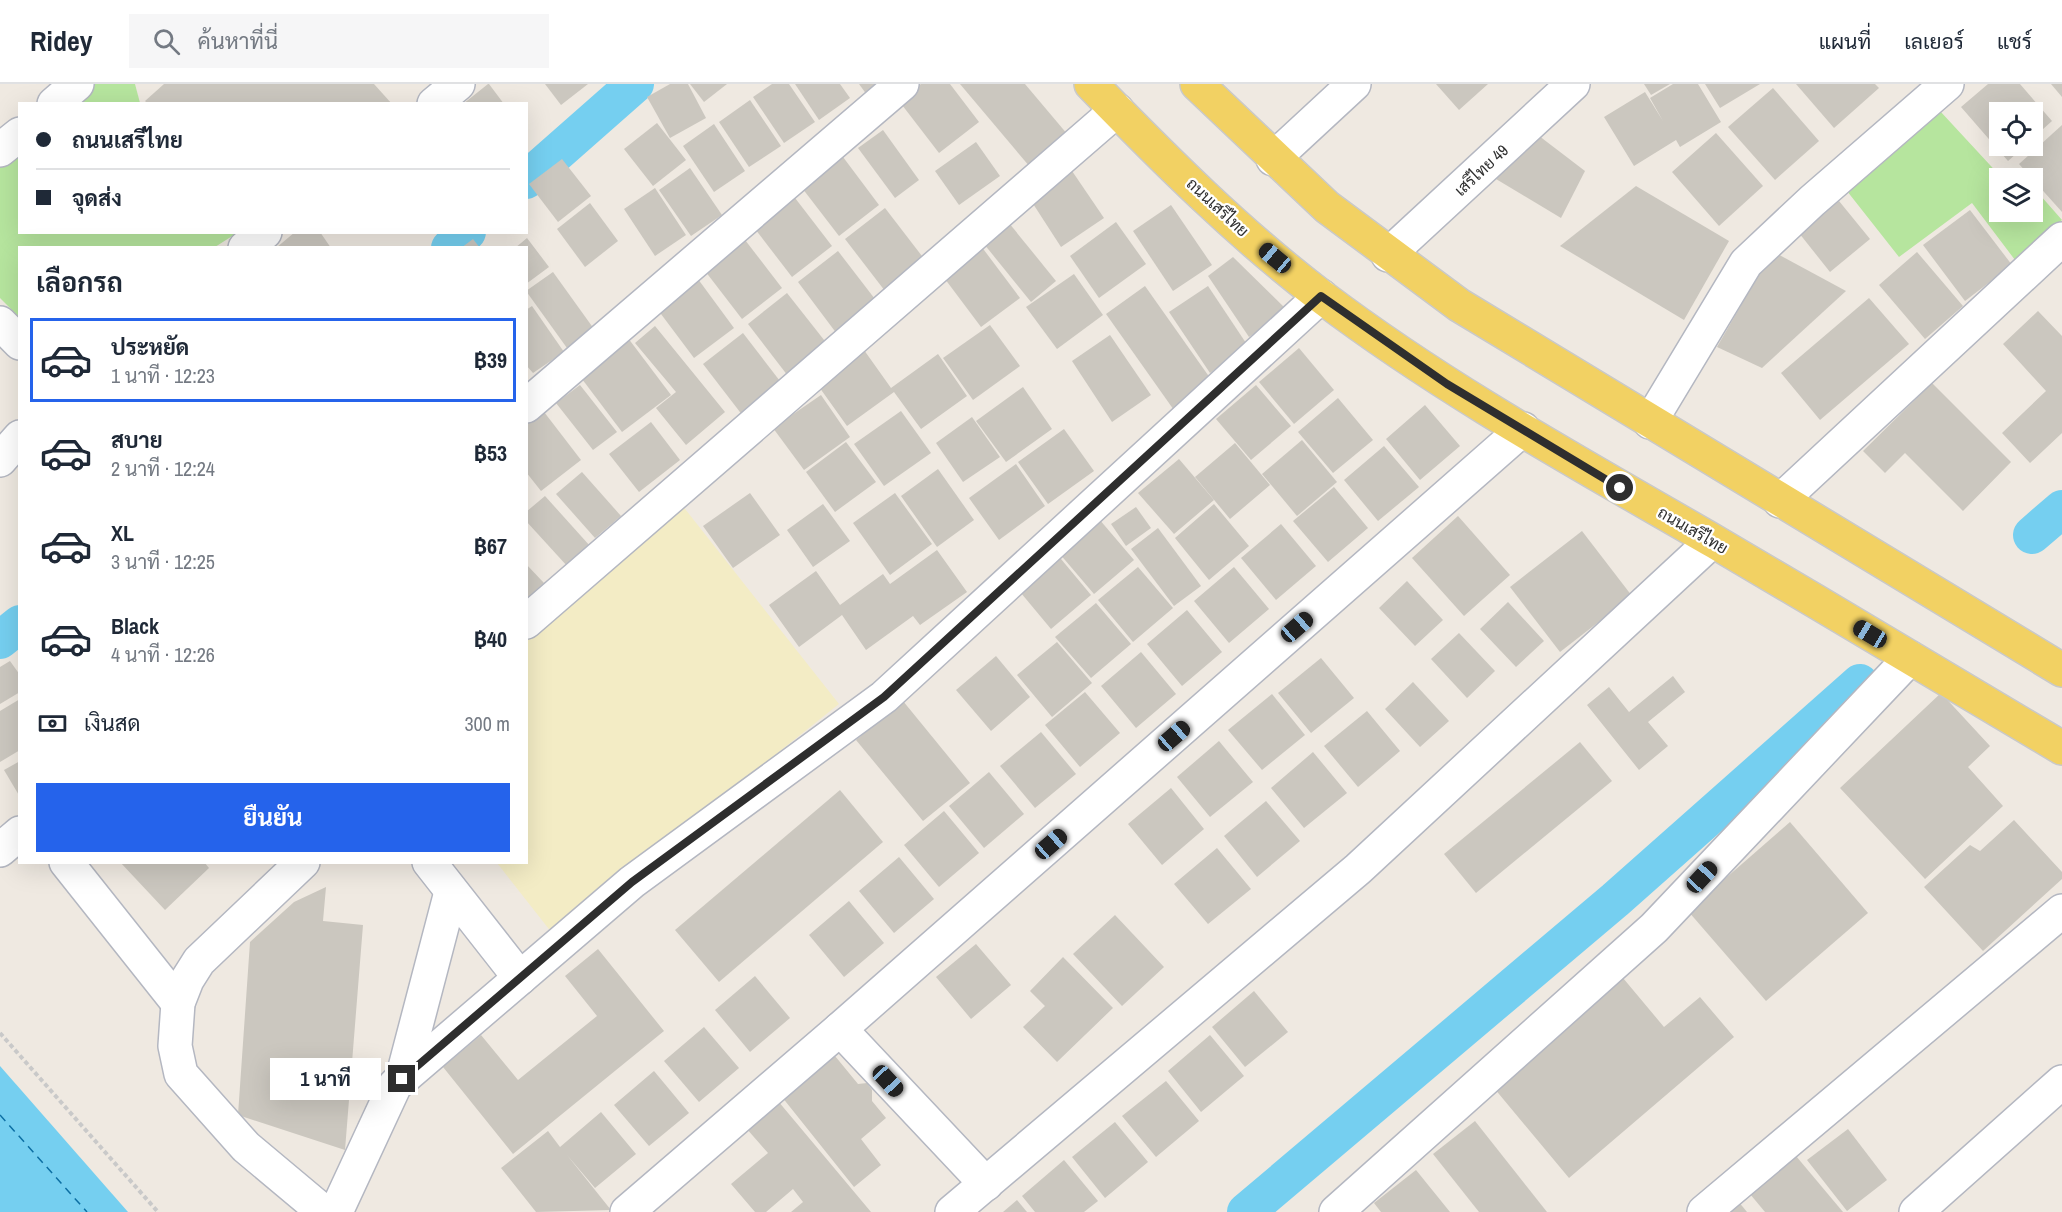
<!DOCTYPE html>
<html lang="th">
<meta charset="utf-8">
<style>
:root{--surface:#fff;--page:#f6f6f7;--text:#1f2937;--muted:#747a83;--line:#e0e1e3;--accent:#2563eb}
body{margin:0;font-family:"Archivo Narrow",Sarabun,sans-serif;background:var(--page);color:var(--text);height:100vh;display:flex;flex-direction:column;font-size:22px;white-space:nowrap}
*{box-sizing:border-box;margin:0}
p{font-size:20px;color:var(--muted)}
.icon{flex:none;width:33px;height:33px;fill:none;stroke:currentColor;stroke-width:2;stroke-linecap:round;stroke-linejoin:round}
.map{position:relative;flex:1;overflow:hidden}
.panel{position:absolute;left:18px;top:162px;width:510px;height:618px;display:flex;flex-direction:column;background:var(--surface);border-radius:0px;box-shadow:0 6px 24px #0002}
.panel>*{flex:none}
.banner{position:absolute;left:18px;top:18px;width:510px;height:132px;border-radius:0px;box-shadow:0 6px 24px #0002;display:grid;align-content:center;height:132px;padding:0 18px;background:var(--surface)}
.buttons{position:absolute;left:1989px;top:18px;display:grid;gap:12px}
.buttons a{display:grid;place-items:center;width:54px;height:54px;border-radius:0px;background:var(--surface);box-shadow:0 6px 24px #0002;font-size:30px}
.end{position:absolute;width:27px;height:27px;margin:-14px;border:8px solid #2e2e2e;background:#fff;box-shadow:0 0 0 3px #fff}
.from{border-radius:50%}
.bubble{position:absolute;height:42px;border-radius:0px;background:var(--surface);box-shadow:0 6px 24px #0002;font-size:20px;font-weight:700;line-height:42px;text-align:center}
.car{position:absolute;width:18px;height:36px;margin:-18px -9px;border-radius:8px;box-shadow:0 0 4px 2px #0007;background:linear-gradient(#222 24%,#8ab4d8 0 40%,#222 0 76%,#8ab4d8 0 86%,#222 0)}
.banner b{display:flex;align-items:center;gap:21px;height:57px;font-size:22px}
.banner b+b{border-top:2px solid var(--line)}
.banner i{width:15px;height:15px;background:var(--text)}
ul{padding:0;list-style:none}
li{display:flex;align-items:center;gap:18px;height:84px;margin:0 12px 9px;padding:0 6px;border:3px solid transparent;border-radius:0px}
li div{flex:1}
li b{display:block;font-size:22px}
li em{font-style:normal;font-weight:700}
li.current{border-color:var(--accent)}
li>.icon{width:54px;height:54px;stroke-width:1.5}
h2{padding:0 18px;font-size:27px;line-height:72px}
.pay{display:flex;align-items:center;gap:15px;height:66px;padding:0 18px;font-size:22px}
.pay p{margin-inline-start:auto}
.primary-button{display:flex;gap:12px;margin-top:auto;padding:12px 18px}
.primary-button a{flex:1;height:69px;border-radius:0px;background:var(--accent);color:#fff;font-size:24px;font-weight:700;line-height:69px;text-align:center}
header{display:flex;align-items:center;gap:36px;box-sizing:border-box;height:84px;padding:0 30px;background:var(--surface);border-bottom:2px solid var(--line)}
header strong{font-size:28px}
nav{display:flex;gap:33px;margin-inline-start:auto;font-size:21px}
.search{width:420px;height:54px;background:var(--page);display:flex;align-items:center;gap:15px;box-sizing:border-box;padding:0 21px;border-radius:0px;color:var(--muted);font-size:22px}
.map>svg:first-child{display:block}
.green{fill:#b6e59e}
.sand{fill:#f3ecc5}
.water{fill:#75cff0}
.lines{fill:none;stroke-linecap:round;stroke-linejoin:round}
.canal{stroke:#75cff0;stroke-width:38}
.ferry{stroke:#0d6fa3;stroke-width:1.5;stroke-dasharray:8 6;stroke-linecap:butt}
.building{fill:#cbc7bf}
.minor-casing{stroke:#b4b7c1;stroke-width:36}
.major-casing{stroke:#c9c9c9;stroke-width:36}
.path{stroke:#c9c9c9;stroke-width:4;stroke-dasharray:4.5 3;stroke-linecap:butt}
.minor{stroke:#fff;stroke-width:33}
.major{stroke:#f2d163;stroke-width:33}
.route{stroke:#2e2e2e;stroke-width:8}
.labels{text-anchor:middle;dominant-baseline:central;stroke-width:4.5;stroke-linejoin:round;paint-order:stroke}
.street-label{font-size:16px;fill:#2e2e2e;stroke:#fff}
</style>
<header>
<strong>Ridey</strong>
<div class="search"><svg class="icon" aria-label="search" viewBox="0 0 24 24"><circle cx="10" cy="10" r="6"/><path d="M15 15l6 6"/></svg>ค้นหาที่นี่</div>
<nav><a>แผนที่</a><a>เลเยอร์</a><a>แชร์</a></nav>
</header>
<div class="map">
<svg width="2062" height="1128" viewBox="0 0 2062 1128">
<rect width="100%" height="100%" fill="#efe9e1"/>
<g class="green">
<polygon points="86,0 135,0 140,19 65,20"/>
<polygon points="1940,27 2002,94 2000,94 2000,128 2032,128 2033,103 2062,136 2015,176 1972,119 1899,173 1847,107"/>
<polygon points="19,55 20,148 237,149 215,163 20,164 19,233 0,214 0,72"/>
</g>
<polygon class="sand" points="678,416 839,620 552,849 497,779 526,778 527,537"/>
<polygon class="water" points="0,982 128,1128 0,1128"/>
<g class="lines">
<g class="canal">
<polyline points="526,96 635,0"/>
<polyline points="450,164 467,148"/>
<polyline points="2032,451 2062,425"/>
<polyline points="0,556 20,540"/>
<polyline points="1246,1128 1615,816 1860,599"/>
</g>
<polyline class="ferry" points="0,1031 87,1128"/>
</g>
<g class="building">
<polygon points="164,0 374,0 392,20 148,20 145,17"/>
<polygon points="489,0 504,20 463,20 488,0"/>
<polygon points="545,0 588,0 561,21"/>
<polygon points="670,0 688,0 706,34 670,54 647,13"/>
<polygon points="690,0 727,0 704,18"/>
<polygon points="772,0 789,0 815,38 784,59 753,13"/>
<polygon points="795,0 840,0 850,14 819,36"/>
<polygon points="859,0 882,0 867,11"/>
<polygon points="921,0 950,0 979,38 939,69 899,17"/>
<polygon points="960,0 1025,0 1068,51 1030,83"/>
<polygon points="1436,0 1488,0 1459,26"/>
<polygon points="1644,0 1670,0 1651,11"/>
<polygon points="1673,0 1698,0 1721,38 1680,63 1676,56 1634,82 1604,33 1645,8 1663,37 1650,14"/>
<polygon points="1705,0 1760,0 1720,24"/>
<polygon points="1796,0 1875,0 1879,4 1834,44"/>
<polygon points="1988,0 2020,0 2052,37 2032,55 2032,28 2000,28 2000,62 2025,62 2008,77 1961,23"/>
<polygon points="2051,0 2062,0 2062,13"/>
<polygon points="1773,4 1819,57 1775,96 1728,43"/>
<polygon points="750,16 781,62 749,83 719,38"/>
<polygon points="657,39 686,76 653,102 624,65"/>
<polygon points="714,40 745,87 714,108 683,62"/>
<polygon points="2062,41 2062,128 2019,80"/>
<polygon points="1530,45 1585,87 1561,134 1486,89"/>
<polygon points="883,46 919,96 895,114 858,64"/>
<polygon points="1716,49 1763,102 1719,142 1672,88"/>
<polygon points="976,58 1000,92 959,121 935,87"/>
<polygon points="840,69 879,121 839,152 799,100"/>
<polygon points="562,75 591,112 558,138 529,100"/>
<polygon points="690,84 722,131 691,152 659,106"/>
<polygon points="1070,84 1104,134 1061,163 1028,112"/>
<polygon points="1636,102 1729,157 1684,236 1560,162"/>
<polygon points="655,104 686,151 655,172 624,125"/>
<polygon points="792,110 832,162 792,193 752,141"/>
<polygon points="1839,117 1870,155 1830,188 1799,149"/>
<polygon points="590,119 618,157 585,183 557,145"/>
<polygon points="1171,121 1212,181 1173,207 1133,147"/>
<polygon points="885,124 925,176 885,207 845,155"/>
<polygon points="1970,126 2012,181 1965,217 1923,161"/>
<polygon points="1116,138 1146,180 1099,214 1070,172"/>
<polygon points="1009,139 1056,197 1031,218 984,160"/>
<polygon points="295,148 320,148 331,164 276,164"/>
<polygon points="742,152 782,204 742,235 702,183"/>
<polygon points="527,154 549,183 526,200 526,164 515,164"/>
<polygon points="473,155 480,164 461,164"/>
<polygon points="978,158 1020,214 981,243 939,187"/>
<polygon points="838,167 878,219 837,250 798,198"/>
<polygon points="1772,167 1846,207 1762,284 1717,263"/>
<polygon points="1917,168 1963,222 1925,255 1879,201"/>
<polygon points="1233,173 1288,227 1249,253 1208,192"/>
<polygon points="553,188 594,245 567,264 526,207"/>
<polygon points="1074,190 1103,231 1057,265 1026,223"/>
<polygon points="695,191 734,244 694,274 655,222"/>
<polygon points="1145,202 1215,301 1176,329 1106,230"/>
<polygon points="1208,202 1248,262 1210,289 1169,228"/>
<polygon points="787,209 828,261 788,292 748,240"/>
<polygon points="1869,214 1909,260 1820,336 1781,289"/>
<polygon points="532,222 564,268 533,289 526,281 526,226"/>
<polygon points="2038,227 2062,252 2062,349 2030,379 2002,349 2046,307 2003,260"/>
<polygon points="990,241 1020,282 973,316 943,274"/>
<polygon points="655,242 725,328 686,361 656,324 676,308 635,259"/>
<polygon points="743,249 783,301 743,332 703,280"/>
<polygon points="1110,251 1151,311 1112,338 1072,277"/>
<polygon points="628,254 671,311 622,348 579,291"/>
<polygon points="1299,264 1334,306 1294,340 1259,298"/>
<polygon points="864,266 891,304 938,270 967,312 921,345 894,308 847,342 817,300"/>
<polygon points="1932,299 2011,378 1963,427 1905,369 1885,389 1863,367"/>
<polygon points="580,301 617,348 593,366 556,319"/>
<polygon points="1256,301 1291,342 1251,376 1216,335"/>
<polygon points="1023,303 1052,345 1006,378 976,337"/>
<polygon points="821,311 850,353 804,386 773,344"/>
<polygon points="1338,314 1373,356 1333,389 1298,348"/>
<polygon points="1425,321 1460,362 1420,396 1386,355"/>
<polygon points="541,324 581,376 541,407 526,388 526,335"/>
<polygon points="901,327 931,369 884,402 854,360"/>
<polygon points="972,333 1000,373 963,398 936,359"/>
<polygon points="651,338 680,376 639,408 609,370"/>
<polygon points="1064,345 1094,387 1048,420 1018,378"/>
<polygon points="1302,356 1337,398 1297,432 1262,390"/>
<polygon points="846,358 876,398 835,428 806,388"/>
<polygon points="1235,359 1270,401 1230,435 1195,393"/>
<polygon points="1384,362 1419,403 1378,437 1344,396"/>
<polygon points="1179,375 1214,416 1174,450 1138,409"/>
<polygon points="1016,380 1045,422 999,456 969,414"/>
<polygon points="938,385 974,436 937,463 901,412"/>
<polygon points="582,388 621,432 595,454 556,410"/>
<polygon points="1334,403 1368,444 1328,478 1293,437"/>
<polygon points="750,409 780,451 733,484 703,442"/>
<polygon points="895,409 932,460 890,491 853,439"/>
<polygon points="545,412 590,462 568,483 526,437 526,428"/>
<polygon points="823,420 850,457 813,483 787,446"/>
<polygon points="1214,420 1249,462 1209,496 1175,454"/>
<polygon points="1136,423 1151,444 1126,462 1111,440"/>
<polygon points="1458,432 1510,491 1464,532 1412,474"/>
<polygon points="1099,435 1134,476 1094,510 1059,469"/>
<polygon points="1281,440 1316,482 1276,516 1241,474"/>
<polygon points="1158,444 1201,502 1174,522 1131,465"/>
<polygon points="1582,447 1632,512 1560,568 1510,503"/>
<polygon points="937,466 967,508 920,541 913,532 866,566 842,531 799,563 769,521 816,487 840,521 883,490 890,500"/>
<polygon points="1056,469 1091,511 1051,545 1016,503"/>
<polygon points="526,480 544,499 526,515"/>
<polygon points="1138,483 1173,524 1133,558 1098,516"/>
<polygon points="1234,483 1269,525 1229,559 1194,517"/>
<polygon points="1407,497 1443,536 1415,562 1379,524"/>
<polygon points="1508,518 1544,557 1516,583 1480,545"/>
<polygon points="1096,519 1131,560 1091,594 1055,553"/>
<polygon points="1187,526 1222,568 1182,602 1147,560"/>
<polygon points="1459,549 1495,587 1467,614 1431,575"/>
<polygon points="1057,558 1092,599 1052,633 1017,591"/>
<polygon points="1141,568 1176,610 1136,644 1101,602"/>
<polygon points="996,572 1030,613 991,647 956,606"/>
<polygon points="1321,574 1354,614 1311,649 1278,609"/>
<polygon points="10,577 20,591 20,608 0,620 0,583"/>
<polygon points="1673,592 1685,608 1648,638 1668,662 1639,686 1587,621 1609,603 1629,628"/>
<polygon points="1413,598 1449,637 1420,663 1385,625"/>
<polygon points="1085,608 1120,649 1080,683 1045,641"/>
<polygon points="1941,609 1990,662 1968,683 2003,722 1925,795 1840,704"/>
<polygon points="1272,610 1305,651 1262,686 1228,646"/>
<polygon points="20,615 20,666 0,678 0,627"/>
<polygon points="903,617 970,699 923,737 856,656"/>
<polygon points="1367,627 1400,667 1358,703 1324,662"/>
<polygon points="1041,648 1076,690 1035,724 1000,682"/>
<polygon points="1219,657 1253,698 1210,733 1177,693"/>
<polygon points="1580,658 1612,697 1476,809 1444,770"/>
<polygon points="1313,668 1347,709 1304,744 1271,704"/>
<polygon points="20,677 20,713 4,686"/>
<polygon points="989,688 1024,730 984,764 949,722"/>
<polygon points="1171,704 1204,745 1162,781 1128,740"/>
<polygon points="840,706 883,758 719,898 675,846"/>
<polygon points="1266,717 1300,757 1257,793 1224,752"/>
<polygon points="944,727 979,769 939,803 904,761"/>
<polygon points="2014,736 2062,788 2062,795 1983,867 1924,803 1970,761 1980,767"/>
<polygon points="1790,738 1868,829 1766,917 1688,827"/>
<polygon points="1217,764 1251,805 1208,840 1174,800"/>
<polygon points="899,773 934,815 894,849 859,807"/>
<polygon points="120,778 204,778 209,784 165,826"/>
<polygon points="326,803 323,837 363,841 345,1066 238,1031 250,858 294,818"/>
<polygon points="849,817 884,859 844,893 809,851"/>
<polygon points="1115,831 1164,883 1122,922 1073,870"/>
<polygon points="976,860 1011,901 971,935 936,893"/>
<polygon points="598,865 664,947 513,1070 443,983 481,951 518,996 597,932 565,892"/>
<polygon points="1063,873 1113,924 1057,978 1023,943 1045,922 1030,907"/>
<polygon points="755,892 790,934 750,968 715,926"/>
<polygon points="1623,894 1664,943 1700,913 1734,953 1569,1094 1494,1004"/>
<polygon points="1254,907 1288,948 1245,983 1212,943"/>
<polygon points="704,943 739,984 699,1018 664,977"/>
<polygon points="1210,951 1244,992 1201,1028 1168,987"/>
<polygon points="835,972 858,1000 867,999 872,1006 872,1017 886,1034 861,1055 881,1081 854,1103 782,1013"/>
<polygon points="654,987 689,1029 649,1062 614,1021"/>
<polygon points="1166,997 1199,1037 1156,1073 1122,1032"/>
<polygon points="778,1017 871,1128 791,1128 803,1118 793,1105 766,1128 755,1128 731,1100 768,1069 746,1044"/>
<polygon points="601,1028 636,1070 595,1104 567,1071 611,1126 536,1128 501,1084 548,1047 560,1063"/>
<polygon points="1475,1037 1547,1128 1479,1128 1433,1070"/>
<polygon points="1115,1038 1148,1078 1105,1114 1072,1073"/>
<polygon points="1848,1045 1887,1096 1847,1127 1807,1076"/>
<polygon points="1796,1072 1843,1128 1765,1128 1750,1110"/>
<polygon points="1064,1076 1098,1117 1084,1128 1035,1128 1022,1112"/>
<polygon points="1416,1086 1450,1128 1381,1128 1374,1119"/>
<polygon points="1017,1116 1027,1128 1003,1128"/>
<polygon points="1738,1117 1747,1128 1725,1128"/>
</g>
<g class="lines">
<g class="minor-casing">
<g id="minor">
<polyline points="54,20 77,0"/>
<polyline points="434,20 458,0"/>
<polyline points="0,66 20,50"/>
<polyline points="1273,75 1354,0"/>
<polyline points="245,164 265,148"/>
<polyline points="1388,171 1573,0"/>
<polyline points="0,239 20,259"/>
<polyline points="526,322 902,0"/>
<polyline points="1650,338 1746,179 1812,117 1947,0"/>
<polyline points="0,376 20,353"/>
<polyline points="1780,417 2062,155"/>
<polyline points="526,538 1117,26"/>
<polyline points="0,766 20,749"/>
<polyline points="66,778 178,919"/>
<polyline points="303,778 199,877 187,896 178,919 175,962 181,990 246,1063 320,1125 334,1128"/>
<polyline points="429,778 520,894"/>
<polyline points="840,945 986,1100"/>
<polyline points="402,995 451,808"/>
<polyline points="336,1128 395,1001 632,798 884,613 1321,212"/>
<polyline points="627,1128 840,945 1523,345"/>
<polyline points="952,1128 1358,785 1712,457"/>
<polyline points="1336,1128 1654,844 1910,574"/>
<polyline points="1704,1128 2062,827"/>
<polyline points="1916,1128 2062,998"/>
</g>
</g>
<g class="major-casing">
<g id="major">
<path d="M 1091,0 C 1164,75 1239,150 1322,213 C 1445,306 1582,381 1715,458 C 1831,526 1946,595 2062,664"/>
<polyline points="1197,0 1327,123 1459,221 2062,586"/>
</g>
</g>
<polyline class="path" points="0,949 158,1128"/>
<use href="#minor" class="minor"/>
<use href="#major" class="major"/>
</g>
<g class="lines">
<polyline class="route" points="402,995 632,798 884,613 1321,212 1447,300 1620,404"/>
</g>
<g class="labels">
<g class="street-label">
<text transform="translate(1481 86) rotate(-43)">เสรีไทย 49</text>
<text transform="translate(1218 123) rotate(43)">ถนนเสรีไทย</text>
<text transform="translate(1693 446) rotate(30)">ถนนเสรีไทย</text>
</g>
</g>
</svg>
<div class="buttons">
<a><svg class="icon" aria-label="locate" viewBox="0 0 24 24"><circle cx="12" cy="12" r="6"/><path d="M12 2v4M12 18v4M2 12h4M18 12h4"/></svg></a>
<a><svg class="icon" aria-label="layers" viewBox="0 0 24 24"><path d="M12 4l9 5-9 5-9-5zM3 14l9 5 9-5"/></svg></a>
</div>
<i class="end from" style="left:1620px;top:404px"></i>
<i class="end" style="left:402px;top:995px"></i>
<div class="bubble" style="left:270px;top:974px;width:111px">1 นาที</div>
<i class="car" style="left:1275px;top:174px;rotate:310deg"></i>
<i class="car" style="left:1297px;top:543px;rotate:49deg"></i>
<i class="car" style="left:1870px;top:550px;rotate:301deg"></i>
<i class="car" style="left:1174px;top:652px;rotate:49deg"></i>
<i class="car" style="left:1051px;top:760px;rotate:49deg"></i>
<i class="car" style="left:1702px;top:793px;rotate:43deg"></i>
<i class="car" style="left:888px;top:997px;rotate:137deg"></i>
<div class="banner">
<b><i class="from"></i>ถนนเสรีไทย</b>
<b><i></i>จุดส่ง</b>
</div>
<section class="panel">
<h2>เลือกรถ</h2>
<ul>
<li class="current"><svg class="icon" aria-label="car" viewBox="0 0 24 24"><path d="M5 17H2v-5l4-1 3-4h7l3 4 3 1v5h-3M9 17h6M6 11h13"/><circle cx="7" cy="17" r="2"/><circle cx="17" cy="17" r="2"/></svg><div><b>ประหยัด</b><p>1 นาที · 12:23</p></div><em>฿39</em></li>
<li><svg class="icon" aria-label="car" viewBox="0 0 24 24"><path d="M5 17H2v-5l4-1 3-4h7l3 4 3 1v5h-3M9 17h6M6 11h13"/><circle cx="7" cy="17" r="2"/><circle cx="17" cy="17" r="2"/></svg><div><b>สบาย</b><p>2 นาที · 12:24</p></div><em>฿53</em></li>
<li><svg class="icon" aria-label="car" viewBox="0 0 24 24"><path d="M5 17H2v-5l4-1 3-4h7l3 4 3 1v5h-3M9 17h6M6 11h13"/><circle cx="7" cy="17" r="2"/><circle cx="17" cy="17" r="2"/></svg><div><b>XL</b><p>3 นาที · 12:25</p></div><em>฿67</em></li>
<li><svg class="icon" aria-label="car" viewBox="0 0 24 24"><path d="M5 17H2v-5l4-1 3-4h7l3 4 3 1v5h-3M9 17h6M6 11h13"/><circle cx="7" cy="17" r="2"/><circle cx="17" cy="17" r="2"/></svg><div><b>Black</b><p>4 นาที · 12:26</p></div><em>฿40</em></li>
</ul>
<div class="pay"><svg class="icon" aria-label="cash" viewBox="0 0 24 24"><path d="M3 7h18v10H3z"/><circle cx="12" cy="12" r="2"/></svg>เงินสด<p>300 m</p></div>
<div class="primary-button"><a>ยืนยัน</a></div>
</section>
</div>
